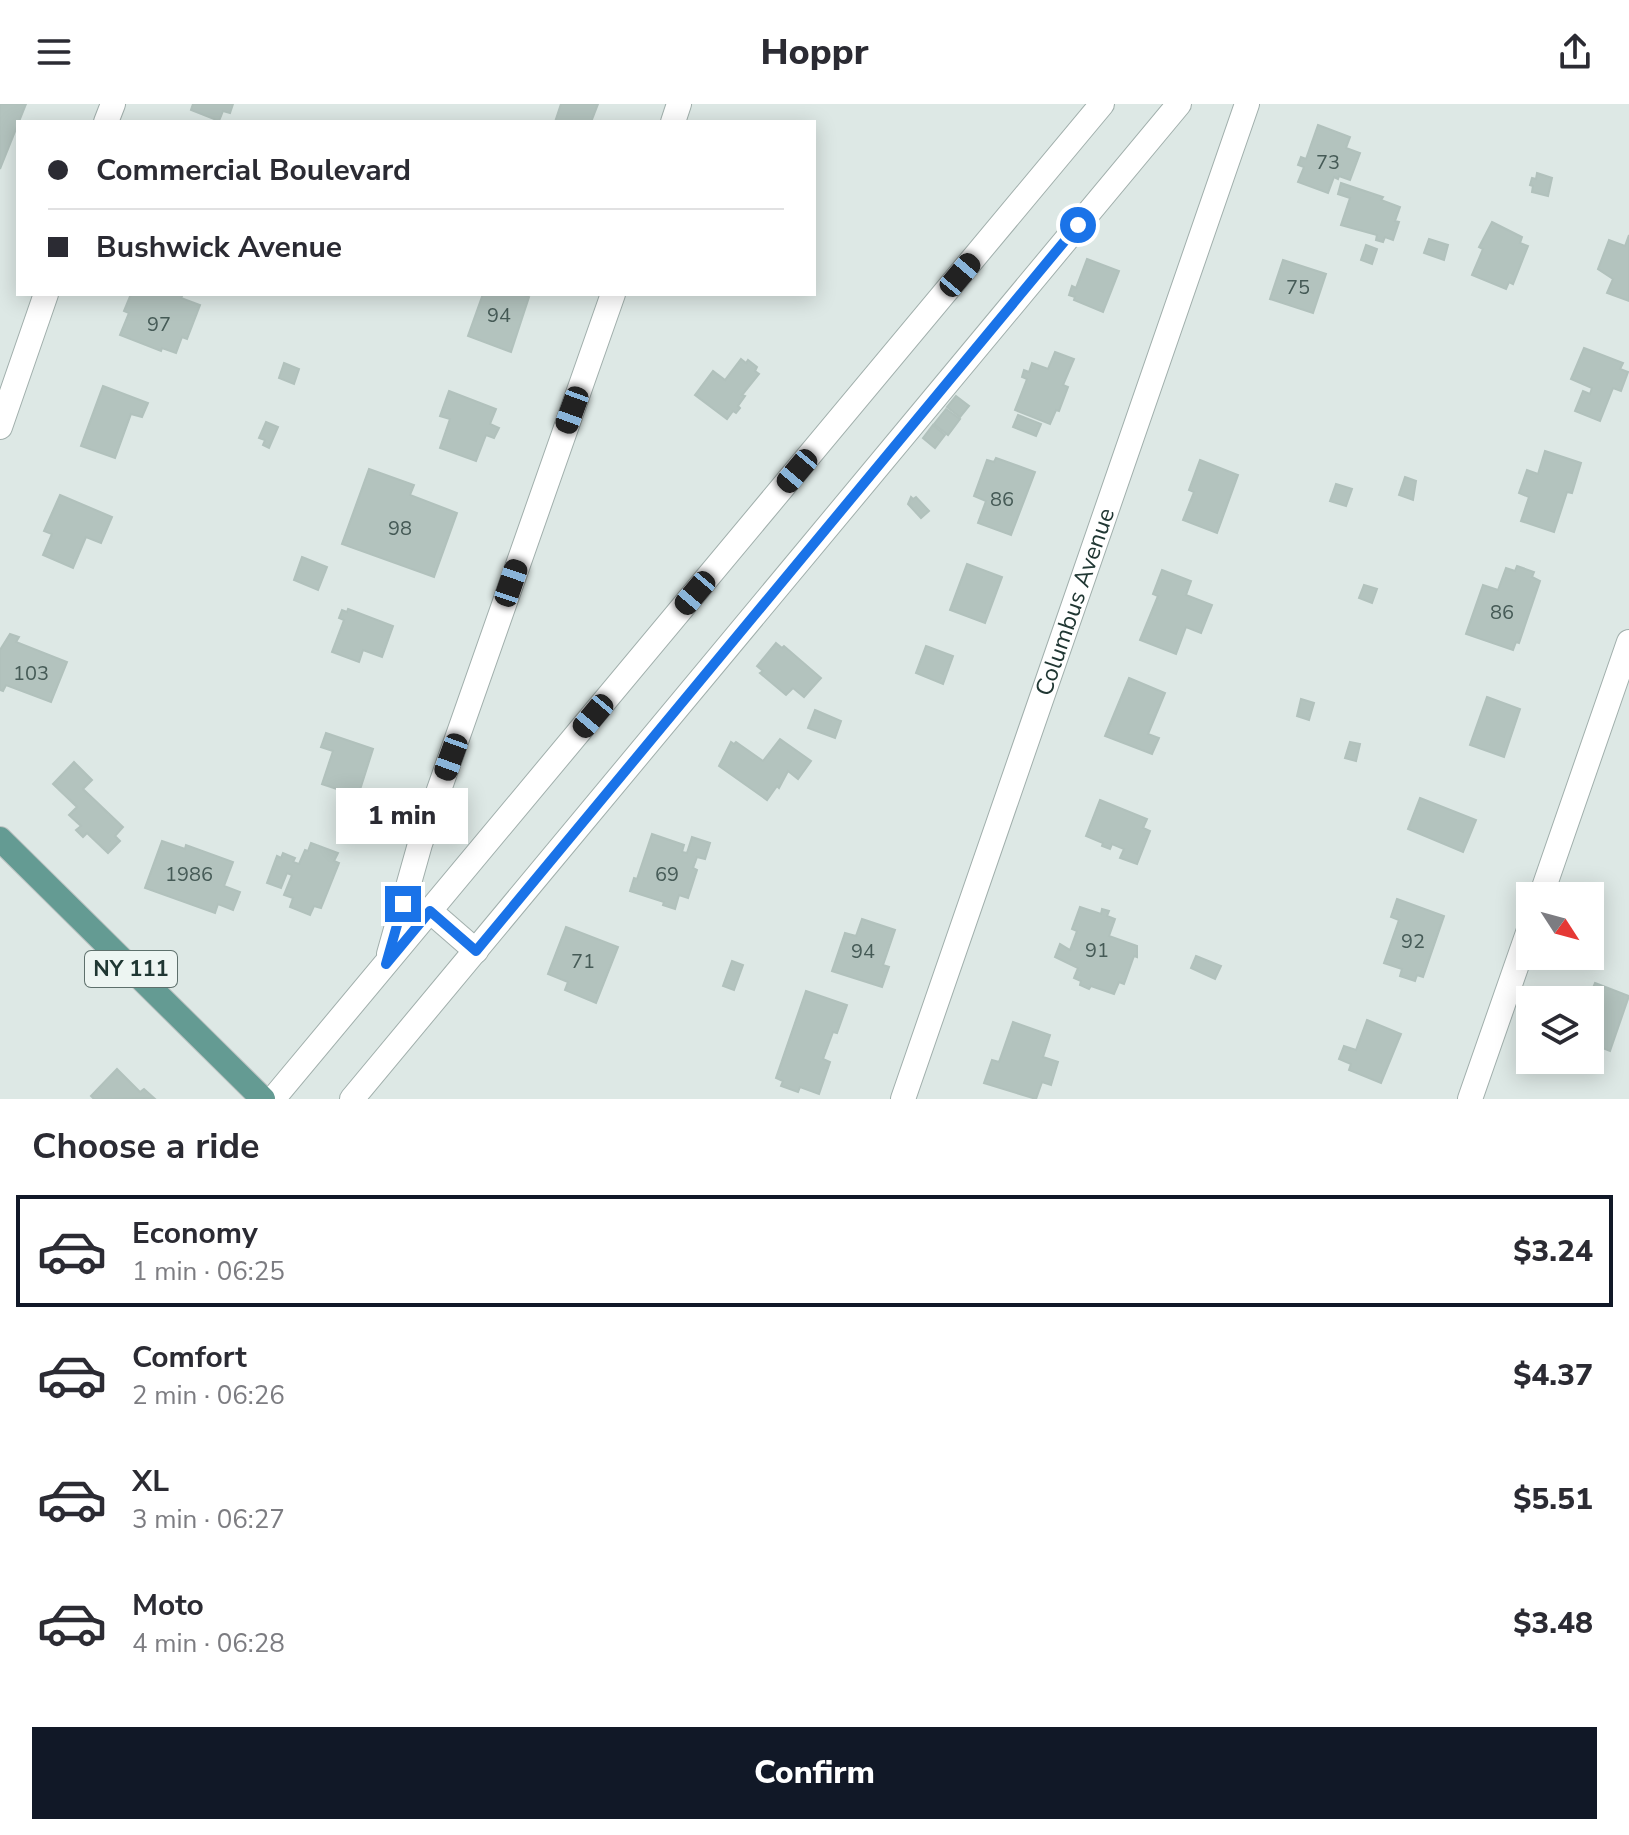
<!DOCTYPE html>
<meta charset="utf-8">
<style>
:root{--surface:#fff;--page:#f2f2f3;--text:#2b2b33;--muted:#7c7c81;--line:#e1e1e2;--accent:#111827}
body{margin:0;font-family:"Nunito Sans",sans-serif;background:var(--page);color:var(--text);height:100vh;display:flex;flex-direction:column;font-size:30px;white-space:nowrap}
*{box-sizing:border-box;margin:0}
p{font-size:26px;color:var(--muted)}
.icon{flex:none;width:44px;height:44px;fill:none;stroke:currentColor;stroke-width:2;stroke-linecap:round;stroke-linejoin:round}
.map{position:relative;height:995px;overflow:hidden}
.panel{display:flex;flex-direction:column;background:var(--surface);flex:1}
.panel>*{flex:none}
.top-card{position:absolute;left:16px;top:16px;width:800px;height:176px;border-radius:0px;box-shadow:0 4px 20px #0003;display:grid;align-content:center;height:176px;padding:0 32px;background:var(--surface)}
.needle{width:52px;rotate:126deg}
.fabs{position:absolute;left:1516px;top:778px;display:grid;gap:16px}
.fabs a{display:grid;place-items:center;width:88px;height:88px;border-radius:0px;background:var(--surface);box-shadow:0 4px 20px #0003;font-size:40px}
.end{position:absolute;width:36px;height:36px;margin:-18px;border:10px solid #1a73e8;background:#fff;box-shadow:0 0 0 4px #fff}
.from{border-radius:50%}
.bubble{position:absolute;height:56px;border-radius:0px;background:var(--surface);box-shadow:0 4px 20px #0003;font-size:26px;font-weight:800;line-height:56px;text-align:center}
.car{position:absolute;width:24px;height:48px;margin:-24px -12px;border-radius:10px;box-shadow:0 0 6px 2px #0007;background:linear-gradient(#222 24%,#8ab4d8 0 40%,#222 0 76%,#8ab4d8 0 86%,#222 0)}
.top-card b{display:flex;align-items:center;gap:28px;height:76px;font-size:30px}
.top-card b+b{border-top:2px solid var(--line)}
.top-card i{width:20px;height:20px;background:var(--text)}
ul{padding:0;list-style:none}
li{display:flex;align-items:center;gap:24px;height:112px;margin:0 16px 12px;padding:0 16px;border:4px solid transparent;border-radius:0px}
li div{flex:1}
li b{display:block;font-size:30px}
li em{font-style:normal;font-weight:800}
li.selected{border-color:var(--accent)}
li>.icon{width:72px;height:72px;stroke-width:1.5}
h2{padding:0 32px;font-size:36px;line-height:96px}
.primary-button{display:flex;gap:16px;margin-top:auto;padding:16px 32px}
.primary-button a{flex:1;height:92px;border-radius:0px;background:var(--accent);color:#fff;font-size:32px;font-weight:800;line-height:92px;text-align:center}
header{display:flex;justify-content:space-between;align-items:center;height:104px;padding:0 32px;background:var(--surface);font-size:36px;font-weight:800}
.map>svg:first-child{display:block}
.building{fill:#b3c3be;stroke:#b1c1bc;stroke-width:2}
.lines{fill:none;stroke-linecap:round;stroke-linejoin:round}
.minor-casing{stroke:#a1afac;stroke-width:26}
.primary-casing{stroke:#bcc3c2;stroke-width:26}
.minor{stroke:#fff;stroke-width:24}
.primary{stroke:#649b93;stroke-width:24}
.route{stroke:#1a73e8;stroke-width:10}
.labels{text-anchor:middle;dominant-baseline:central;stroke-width:6;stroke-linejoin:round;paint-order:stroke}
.number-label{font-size:20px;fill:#455a56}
.shield{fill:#edf5f2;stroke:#5e706c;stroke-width:2}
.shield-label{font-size:22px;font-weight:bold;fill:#203733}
.street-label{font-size:24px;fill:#203733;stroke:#edf5f2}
</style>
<header><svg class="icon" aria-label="menu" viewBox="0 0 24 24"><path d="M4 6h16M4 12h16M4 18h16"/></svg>Hoppr<svg class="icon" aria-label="share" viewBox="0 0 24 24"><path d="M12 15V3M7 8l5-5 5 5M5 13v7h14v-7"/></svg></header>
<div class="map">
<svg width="1629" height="995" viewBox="0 0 1629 995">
<rect width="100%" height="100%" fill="#dde8e5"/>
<g class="building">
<polygon points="0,0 26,0 0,65"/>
<polygon points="193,0 233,0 230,9 223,7 219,17 191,6"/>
<polygon points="561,0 598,0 591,18 555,18"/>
<polygon points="1318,21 1350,33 1346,44 1360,49 1350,76 1339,72 1338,75 1334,73 1328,89 1298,78 1304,63 1298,61 1301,53 1306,55"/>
<polygon points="1537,69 1552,74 1548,92 1532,88 1533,82 1530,81 1532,74 1536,75"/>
<polygon points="1341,79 1383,93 1381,96 1400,103 1395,117 1399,118 1393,136 1385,133 1383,138 1376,136 1377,131 1341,121 1350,94 1338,90"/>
<polygon points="1492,118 1522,133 1520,139 1528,142 1513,180 1509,178 1506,185 1472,171 1483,145 1479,143"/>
<polygon points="1629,131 1629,197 1607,189 1613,175 1598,165 1609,136 1625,142"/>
<polygon points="1429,135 1448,141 1444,156 1424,149"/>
<polygon points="1366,141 1377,145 1372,160 1361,156"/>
<polygon points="1087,155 1119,167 1103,208 1074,196 1075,193 1069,191 1072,182 1076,184"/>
<polygon points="1283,156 1326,170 1313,209 1270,195"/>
<polygon points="131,190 183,190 181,194 200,201 187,235 182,233 176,249 162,244 161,247 120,231 129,209 124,207"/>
<polygon points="483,190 522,190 529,193 511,248 468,232"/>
<polygon points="1584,244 1623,259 1620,265 1628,268 1621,287 1613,284 1600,317 1575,307 1583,287 1590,290 1592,284 1571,275"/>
<polygon points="1055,248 1074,255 1063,281 1068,283 1059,307 1056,306 1050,320 1015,306 1027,275 1022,273 1024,266 1029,268 1032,259 1048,265"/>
<polygon points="741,255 746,259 748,256 757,263 755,267 759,270 742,291 745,292 738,302 740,304 736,309 733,307 727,315 695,291 713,267 725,276"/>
<polygon points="284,259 299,265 294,280 279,274"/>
<polygon points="103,282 148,299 142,313 131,310 115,354 81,342"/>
<polygon points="449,287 496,305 490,320 499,324 494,334 486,331 476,357 440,344 450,315 440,312"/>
<polygon points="956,292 969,302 960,313 947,303"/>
<polygon points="946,305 960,315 948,331 934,320"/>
<polygon points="1018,311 1041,320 1036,332 1013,323"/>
<polygon points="266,318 278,323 269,344 263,341 265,336 259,334"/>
<polygon points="933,321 945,331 935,344 923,334"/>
<polygon points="1545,347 1581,359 1572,389 1567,388 1554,428 1521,417 1529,393 1519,389 1527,366 1538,370"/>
<polygon points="996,354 1035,368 1011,431 978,419 986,397 974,392 987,356 994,358"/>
<polygon points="1200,356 1238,371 1217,429 1183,416 1194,388 1189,386"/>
<polygon points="369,365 414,381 410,391 457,409 434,473 342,440"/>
<polygon points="1405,373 1416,377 1413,396 1399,391"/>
<polygon points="1336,380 1352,385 1346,402 1330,397"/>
<polygon points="60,391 112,413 101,439 86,433 73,464 43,451 52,430 44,427"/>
<polygon points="911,393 913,395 916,393 929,407 921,414 908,400"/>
<polygon points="302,453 327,463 318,486 294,476"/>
<polygon points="967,460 1002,473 985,519 950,506"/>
<polygon points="1517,462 1534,468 1532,473 1540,477 1519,539 1516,538 1513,546 1466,530 1483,481 1498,486 1506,464 1515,467"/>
<polygon points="1162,466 1191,477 1186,491 1212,501 1201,529 1186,523 1176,550 1140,536 1158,492 1153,490"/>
<polygon points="1364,481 1377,485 1372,499 1359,494"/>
<polygon points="348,505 393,522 382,553 363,546 359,558 332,548 344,516 339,514 342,506 347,508"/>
<polygon points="10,530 19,533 16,538 67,558 51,598 6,581 3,587 0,586 0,546"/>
<polygon points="776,539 782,544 784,542 821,574 804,593 793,584 786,591 760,569 763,567 757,562"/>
<polygon points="926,542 953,552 943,580 916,569"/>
<polygon points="1129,574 1165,589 1148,630 1159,634 1152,650 1105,632"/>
<polygon points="1487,593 1520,605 1504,653 1470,641"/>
<polygon points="1301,595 1314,599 1309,616 1297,612"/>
<polygon points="815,606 841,617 835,634 808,624"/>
<polygon points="326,629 373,645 358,692 322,680 333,647 321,643"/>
<polygon points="780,635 811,657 798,675 788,667 779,684 777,682 767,696 719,662 731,638 734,640 736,638 763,657"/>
<polygon points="1350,638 1360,640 1356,657 1345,654"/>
<polygon points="74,658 92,676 83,685 123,723 115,732 120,737 108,749 87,729 83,733 76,726 81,722 69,711 77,703 53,680"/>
<polygon points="1420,694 1476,716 1463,748 1408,725"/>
<polygon points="1100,696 1147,715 1143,724 1150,727 1137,760 1120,754 1124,745 1112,740 1110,745 1102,742 1103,739 1086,732"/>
<polygon points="652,730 684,741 682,748 687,749 692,733 710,739 705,755 697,753 693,764 697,766 688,794 679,791 675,805 663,801 664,798 630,787 634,774 637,775"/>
<polygon points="162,737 185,745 186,741 233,758 224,782 240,788 233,806 218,800 215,809 145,784"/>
<polygon points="311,739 338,749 334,757 339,759 321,804 314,802 310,811 290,803 293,794 284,791 292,771 287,769 281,784 267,779 277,752 281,754 283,749 295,754 293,758 299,760 305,746 308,747"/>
<polygon points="1397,795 1444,812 1423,873 1417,871 1415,877 1400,872 1402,865 1384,859 1399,816 1391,813"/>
<polygon points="1080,803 1101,810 1102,805 1109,807 1107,812 1115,815 1109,832 1137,842 1137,853 1134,852 1124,880 1119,878 1114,890 1091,882 1089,885 1080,881 1081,877 1074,874 1078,864 1055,853 1060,840 1070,846 1077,827 1072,825"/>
<polygon points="862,815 895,826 883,861 889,863 882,883 832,867 845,829 856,832"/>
<polygon points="566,823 618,843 596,899 565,886 568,878 548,870"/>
<polygon points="1196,852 1221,862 1215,875 1191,864"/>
<polygon points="732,857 743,861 734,886 723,882"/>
<polygon points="1595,879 1629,892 1610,947 1590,939 1588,896"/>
<polygon points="806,887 847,901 837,929 833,928 823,955 830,958 819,990 800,983 798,988 781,982 783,977 776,974"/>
<polygon points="1367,916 1401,930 1381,979 1349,966 1351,960 1339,955 1344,942 1356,946"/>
<polygon points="1013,918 1050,931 1043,953 1058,958 1051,981 1042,978 1036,995 984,979 992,956 999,958"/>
<polygon points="117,965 140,988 144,985 154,994 94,995 91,992"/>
</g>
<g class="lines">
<g class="minor-casing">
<g id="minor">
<polyline points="106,18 113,0"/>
<polyline points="673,18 679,0"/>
<polyline points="0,323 46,190"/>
<polyline points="1541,792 1629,538"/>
<polyline points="430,807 476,847"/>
<polyline points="389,850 420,740 613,190"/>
<polyline points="273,995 1102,0"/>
<polyline points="352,995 1179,0"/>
<path id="s1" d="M 903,995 L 1247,0"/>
<polyline points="1470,995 1530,823"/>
</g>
</g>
<g class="primary-casing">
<polyline id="primary" points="0,735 263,995"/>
</g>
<use href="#minor" class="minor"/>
<use href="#primary" class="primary"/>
</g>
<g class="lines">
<polyline class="route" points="403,800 386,860 430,807 476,847 1078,121"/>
</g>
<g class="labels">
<g class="number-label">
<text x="1328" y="58">73</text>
<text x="1298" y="183">75</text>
<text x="499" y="211">94</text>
<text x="159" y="220">97</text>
<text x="1002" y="395">86</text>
<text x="400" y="424">98</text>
<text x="1502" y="508">86</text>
<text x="31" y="569">103</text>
<text x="189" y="770">1986</text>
<text x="667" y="770">69</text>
<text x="1413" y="837">92</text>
<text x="1097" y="846">91</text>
<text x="863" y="847">94</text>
<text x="583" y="857">71</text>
</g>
<rect class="shield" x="85" y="847" width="92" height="36" rx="6"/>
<g class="shield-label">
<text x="131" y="865">NY 111</text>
</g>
<g class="street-label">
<text stroke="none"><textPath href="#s1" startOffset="526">Columbus Avenue</textPath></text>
</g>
</g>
</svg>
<div class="fabs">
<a><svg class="needle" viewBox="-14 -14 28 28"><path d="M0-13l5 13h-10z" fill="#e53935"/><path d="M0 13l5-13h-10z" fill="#7c7c81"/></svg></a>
<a><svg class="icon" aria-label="layers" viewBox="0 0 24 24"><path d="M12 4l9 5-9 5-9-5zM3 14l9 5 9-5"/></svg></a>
</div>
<i class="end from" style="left:1078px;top:121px"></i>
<i class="end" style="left:403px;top:800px"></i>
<div class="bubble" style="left:336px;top:684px;width:132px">1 min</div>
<i class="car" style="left:960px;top:171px;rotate:40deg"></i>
<i class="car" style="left:572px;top:306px;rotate:200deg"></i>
<i class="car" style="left:797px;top:367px;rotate:220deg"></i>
<i class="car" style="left:511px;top:479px;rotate:19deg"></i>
<i class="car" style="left:695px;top:489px;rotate:220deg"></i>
<i class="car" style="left:593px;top:612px;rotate:220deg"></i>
<i class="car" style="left:451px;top:653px;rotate:200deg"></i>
<div class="top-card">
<b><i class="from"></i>Commercial Boulevard</b>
<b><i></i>Bushwick Avenue</b>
</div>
</div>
<section class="panel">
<h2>Choose a ride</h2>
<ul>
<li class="selected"><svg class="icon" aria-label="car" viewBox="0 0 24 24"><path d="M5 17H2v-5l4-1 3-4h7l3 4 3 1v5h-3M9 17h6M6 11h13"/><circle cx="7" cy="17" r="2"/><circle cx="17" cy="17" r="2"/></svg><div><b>Economy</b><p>1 min · 06:25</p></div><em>$3.24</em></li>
<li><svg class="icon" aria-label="car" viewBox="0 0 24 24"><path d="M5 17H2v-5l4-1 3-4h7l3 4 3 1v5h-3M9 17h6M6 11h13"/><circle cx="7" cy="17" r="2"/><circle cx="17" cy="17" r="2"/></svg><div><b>Comfort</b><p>2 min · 06:26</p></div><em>$4.37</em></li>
<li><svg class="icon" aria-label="car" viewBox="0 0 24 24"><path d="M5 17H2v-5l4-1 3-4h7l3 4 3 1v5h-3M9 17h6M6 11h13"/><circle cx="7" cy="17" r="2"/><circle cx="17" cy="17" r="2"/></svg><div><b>XL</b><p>3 min · 06:27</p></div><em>$5.51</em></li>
<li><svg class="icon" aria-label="car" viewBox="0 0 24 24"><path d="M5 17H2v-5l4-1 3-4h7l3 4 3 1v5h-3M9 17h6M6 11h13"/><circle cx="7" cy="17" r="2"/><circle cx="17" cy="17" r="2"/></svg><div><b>Moto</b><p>4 min · 06:28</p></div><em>$3.48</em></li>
</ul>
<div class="primary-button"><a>Confirm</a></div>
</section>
